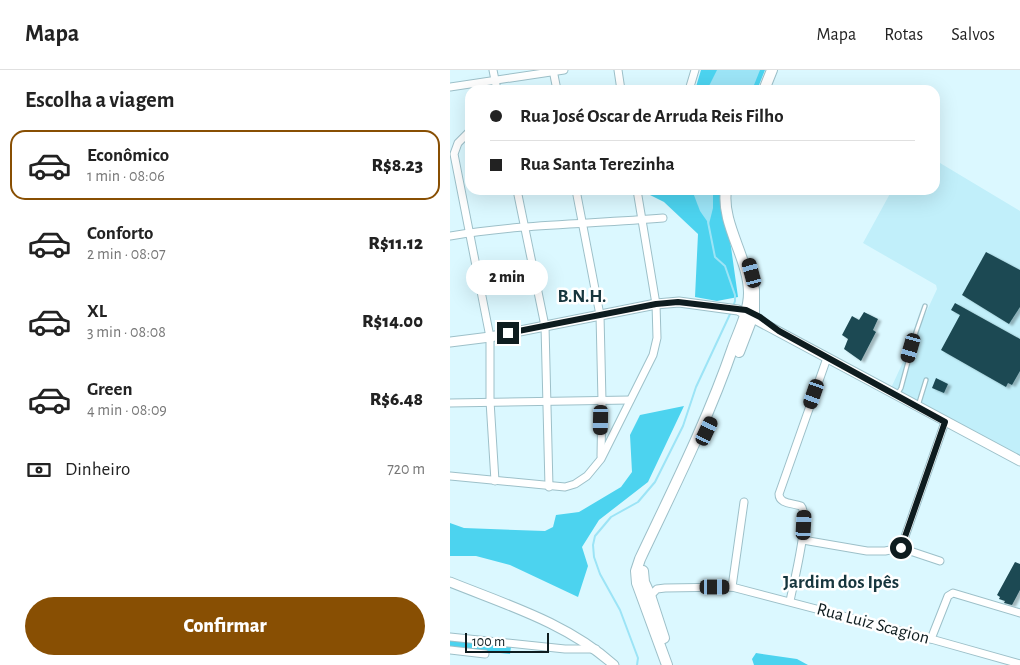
<!DOCTYPE html>
<html lang="pt">
<meta charset="utf-8">
<style>
:root{--surface:#fff;--page:#f6f6f6;--text:#222;--muted:#767676;--line:#e0e0e0;--accent:#884f03}
body{margin:0;font-family:"Alegreya Sans",sans-serif;background:var(--page);color:var(--text);height:100vh;display:flex;flex-direction:column;font-size:19px;white-space:nowrap}
*{box-sizing:border-box;margin:0}
p{font-size:16px;color:var(--muted)}
.icon{flex:none;width:28px;height:28px;fill:none;stroke:currentColor;stroke-width:2;stroke-linecap:round;stroke-linejoin:round}
.map{position:relative;flex:1;overflow:hidden}
.panel{display:flex;flex-direction:column;background:var(--surface);width:450px}
.panel>*{flex:none}
.top-card{position:absolute;left:15px;top:15px;width:475px;height:110px;border-radius:15px;box-shadow:0 5px 20px #0002;display:grid;align-content:center;height:110px;padding:0 25px;background:var(--surface)}
.scale{position:absolute;left:15px;bottom:12px;width:84px;box-sizing:border-box;padding-left:5px;border:2px solid #0e1c1f;border-top:0;font-size:14px;line-height:18px;white-space:nowrap;color:#0e1c1f;-webkit-text-stroke:4px #fff;paint-order:stroke}
.end{position:absolute;width:22px;height:22px;margin:-11px;border:6px solid #0e1c1f;background:#fff;box-shadow:0 0 0 2px #fff}
.from{border-radius:50%}
.bubble{position:absolute;height:35px;border-radius:18px;background:var(--surface);box-shadow:0 5px 20px #0002;font-size:16px;font-weight:800;line-height:35px;text-align:center}
.car{position:absolute;width:15px;height:30px;margin:-15px -8px;border-radius:6px;box-shadow:0 0 4px 1px #0007;background:linear-gradient(#222 24%,#8ab4d8 0 40%,#222 0 76%,#8ab4d8 0 86%,#222 0)}
.top-card b{display:flex;align-items:center;gap:18px;height:48px;font-size:19px}
.top-card b+b{border-top:1px solid var(--line)}
.top-card i{width:12px;height:12px;background:var(--text)}
ul{padding:0;list-style:none}
li{display:flex;align-items:center;gap:15px;height:70px;margin:0 10px 8px;padding:0 15px;border:2px solid transparent;border-radius:15px}
li div{flex:1}
li b{display:block;font-size:19px}
li em{font-style:normal;font-weight:800}
li.selected{border-color:var(--accent)}
li>.icon{width:45px;height:45px;stroke-width:1.5}
h2{padding:0 25px;font-size:22px;line-height:60px}
.pay{display:flex;align-items:center;gap:12px;height:55px;padding:0 25px;font-size:19px}
.pay p{margin-inline-start:auto}
.action{display:flex;gap:10px;margin-top:auto;padding:10px 25px}
.action a{flex:1;height:58px;border-radius:30px;background:var(--accent);color:#fff;font-size:20px;font-weight:800;line-height:58px;text-align:center}
header{display:flex;align-items:center;gap:30px;box-sizing:border-box;height:70px;padding:0 25px;background:var(--surface);border-bottom:1px solid var(--line)}
header strong{font-size:24px}
nav{display:flex;gap:28px;margin-inline-start:auto;font-size:18px}
main{display:flex;flex:1;min-height:0}
.map>svg:first-child{display:block}
.built{fill:#c1effa}
.green{fill:#4cd3ef}
.water{fill:#9ce4f6}
.lines{fill:none;stroke-linecap:round;stroke-linejoin:round}
.stream{stroke:#9ce4f6;stroke-width:2}
.building{fill:#1e4a53;filter:url(#shadow)}
.service-casing{stroke:#9dc0c9;stroke-width:5.5}
.minor-casing{stroke:#9dc0c9;stroke-width:9}
.tertiary-casing{stroke:#9dc0c9;stroke-width:11}
.secondary-casing{stroke:#9dc0c9;stroke-width:12}
.service{stroke:#fff;stroke-width:3}
.minor{stroke:#fff;stroke-width:7}
.tertiary{stroke:#fff;stroke-width:9}
.secondary{stroke:#fff;stroke-width:10}
.route{stroke:#0e1c1f;stroke-width:6}
.labels{text-anchor:middle;dominant-baseline:central;stroke-width:5;stroke-linejoin:round;paint-order:stroke}
.street-label{font-size:18px;fill:#0e1c1f;stroke:#fff}
.neighbourhood-label{font-size:19px;font-weight:bold;fill:#17363e;stroke:#fff}
</style>
<header>
<strong>Mapa</strong>
<nav><a>Mapa</a><a>Rotas</a><a>Salvos</a></nav>
</header>
<main>
<section class="panel">
<h2>Escolha a viagem</h2>
<ul>
<li class="selected"><svg class="icon" aria-label="car" viewBox="0 0 24 24"><path d="M5 17H2v-5l4-1 3-4h7l3 4 3 1v5h-3M9 17h6M6 11h13"/><circle cx="7" cy="17" r="2"/><circle cx="17" cy="17" r="2"/></svg><div><b>Econômico</b><p>1 min · 08:06</p></div><em>R$8.23</em></li>
<li><svg class="icon" aria-label="car" viewBox="0 0 24 24"><path d="M5 17H2v-5l4-1 3-4h7l3 4 3 1v5h-3M9 17h6M6 11h13"/><circle cx="7" cy="17" r="2"/><circle cx="17" cy="17" r="2"/></svg><div><b>Conforto</b><p>2 min · 08:07</p></div><em>R$11.12</em></li>
<li><svg class="icon" aria-label="car" viewBox="0 0 24 24"><path d="M5 17H2v-5l4-1 3-4h7l3 4 3 1v5h-3M9 17h6M6 11h13"/><circle cx="7" cy="17" r="2"/><circle cx="17" cy="17" r="2"/></svg><div><b>XL</b><p>3 min · 08:08</p></div><em>R$14.00</em></li>
<li><svg class="icon" aria-label="car" viewBox="0 0 24 24"><path d="M5 17H2v-5l4-1 3-4h7l3 4 3 1v5h-3M9 17h6M6 11h13"/><circle cx="7" cy="17" r="2"/><circle cx="17" cy="17" r="2"/></svg><div><b>Green</b><p>4 min · 08:09</p></div><em>R$6.48</em></li>
</ul>
<div class="pay"><svg class="icon" aria-label="cash" viewBox="0 0 24 24"><path d="M3 7h18v10H3z"/><circle cx="12" cy="12" r="2"/></svg>Dinheiro<p>720 m</p></div>
<div class="action"><a>Confirmar</a></div>
</section>
<div class="map">
<svg width="570" height="595" viewBox="0 0 570 595">
<defs>
<filter id="shadow"><feDropShadow dx="3.5" dy="2" stdDeviation="1" flood-color="#0004"/></filter>
</defs>
<rect width="100%" height="100%" fill="#dbf8ff"/>
<polygon class="built" points="485,90 570,141 570,386 441,318 487,219 486,215 413,173 442,120 485,120"/>
<g class="green">
<polygon points="251,0 315,0 307,20 245,20"/>
<polygon points="194,120 273,120 288,227 267,231 245,227 248,164 214,132 194,122"/>
<polygon points="234,336 198,412 149,450 132,477 138,496 128,527 60,495 26,486 0,486 0,453 14,458 95,461 103,457 106,445 129,442 171,417 182,402 180,365 190,345"/>
<polygon points="0,570 61,577 60,584 0,578"/>
<polygon points="306,583 347,589 358,595 304,595 302,589"/>
</g>
<g class="water">
<polygon points="267,0 310,0 302,20 257,20"/>
<polygon points="242,120 263,120 263,138 259,154 250,141"/>
</g>
<g class="lines">
<g class="stream">
<polyline points="258,152 265,187 275,196 285,225 285,231 283,237"/>
<polyline points="187,595 188,588 170,540 150,504 144,487 143,475 145,466 161,447 188,432 205,412 233,356 246,317 281,242"/>
</g>
</g>
<g class="building">
<polygon points="536,182 570,200 570,237 559,254 512,225"/>
<polygon points="505,233 570,269 570,301 562,315 558,313 556,317 491,280 510,245 501,240"/>
<polygon points="414,242 428,249 423,260 426,262 411,291 394,279 398,269 392,265 402,246 409,250"/>
<polygon points="486,308 498,314 494,323 482,318"/>
<polygon points="565,492 570,494 570,520 562,535 554,533 555,531 549,529 550,527 547,525"/>
</g>
<g class="lines">
<g class="service-casing">
<g id="service">
<polyline points="447,325 451,318 466,262 475,236"/>
<polyline points="468,336 476,310"/>
</g>
</g>
<g class="minor-casing">
<g id="minor">
<polyline points="43,0 47,20"/>
<polyline points="103,0 107,20"/>
<polyline points="168,0 171,20"/>
<polyline points="0,17 114,0"/>
<polyline points="239,20 245,0"/>
<polyline points="20,61 8,73 4,84 40,267 40,331 45,411"/>
<polyline points="67,120 95,256 99,417"/>
<polyline points="126,120 150,245 152,331 151,386"/>
<path d="M 0,166 C 69,154 142,154 213,148"/>
<polyline points="0,333 180,330"/>
<polyline points="0,406 115,417 125,414 137,406 151,389 203,285 207,268 206,234 187,120"/>
<polyline points="353,470 417,481 435,481 451,478 490,491"/>
<polyline points="451,478 495,352"/>
<polyline points="282,517 294,432"/>
<polyline points="199,527 207,519 215,518 282,517 481,569 570,594"/>
<path d="M 340,531 C 343,515 361,446 351,436 C 342,433 329,434 329,424 L 377,288"/>
<polyline points="0,567 115,579 146,579"/>
<polyline points="481,569 498,526 503,523 570,543"/>
<polyline points="0,580 35,584"/>
</g>
</g>
<g class="tertiary-casing">
<g id="tertiary">
<polyline points="0,272 40,267 206,234 229,232 288,240 570,391"/>
<path d="M 0,512 C 57,535 117,553 164,595"/>
</g>
</g>
<g class="secondary-casing">
<g id="secondary">
<polyline points="314,20 322,0"/>
<polyline points="289,282 304,243 304,219"/>
<polyline points="193,501 194,512 200,525 214,568"/>
<path d="M 217,595 L 187,513 L 186,501 L 190,489 C 223,419 258,350 283,277 C 289,261 299,241 299,223 C 299,189 271,154 276,120"/>
</g>
</g>
<use href="#service" class="service"/>
<use href="#minor" class="minor"/>
<use href="#tertiary" class="tertiary"/>
<use href="#secondary" class="secondary"/>
</g>
<g class="lines">
<polyline class="route" points="58,263 206,234 228,232 296,240 310,247 329,261 495,352 451,478"/>
</g>
<g class="labels">
<g class="street-label">
<text transform="translate(423 554) rotate(15)">Rua Luiz Scagion</text>
</g>
<g class="neighbourhood-label">
<text x="132" y="226">B.N.H.</text>
<text x="391" y="512">Jardim dos Ipês</text>
</g>
</g>
</svg>
<div class="scale">100 m</div>
<i class="end from" style="left:451px;top:478px"></i>
<i class="end" style="left:58px;top:263px"></i>
<div class="bubble" style="left:16px;top:190px;width:82px">2 min</div>
<i class="car" style="left:302px;top:203px;rotate:345deg"></i>
<i class="car" style="left:461px;top:278px;rotate:196deg"></i>
<i class="car" style="left:364px;top:324px;rotate:199deg"></i>
<i class="car" style="left:151px;top:350px;rotate:181deg"></i>
<i class="car" style="left:257px;top:361px;rotate:25deg"></i>
<i class="car" style="left:354px;top:455px;rotate:3deg"></i>
<i class="car" style="left:265px;top:517px;rotate:90deg"></i>
<div class="top-card">
<b><i class="from"></i>Rua José Oscar de Arruda Reis Filho</b>
<b><i></i>Rua Santa Terezinha</b>
</div>
</div>
</main>
